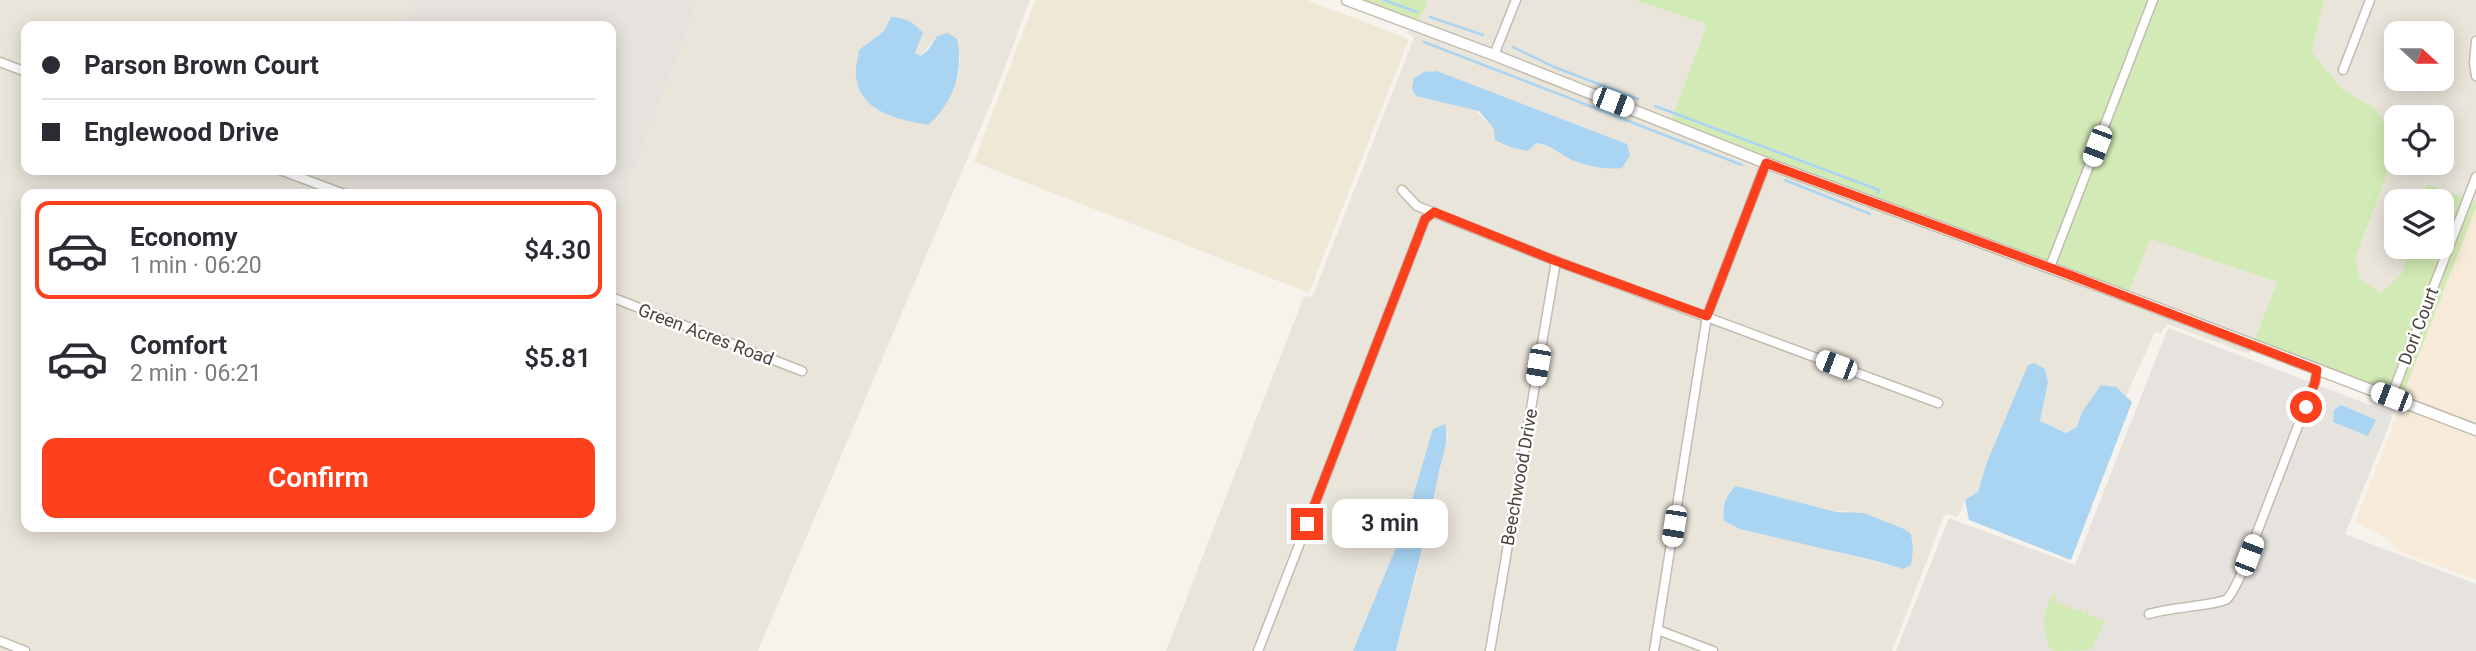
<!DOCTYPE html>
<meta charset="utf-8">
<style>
:root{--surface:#fff;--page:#f7f7f7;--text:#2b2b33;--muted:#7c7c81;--line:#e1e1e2;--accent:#fc3f1d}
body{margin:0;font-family:Roboto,sans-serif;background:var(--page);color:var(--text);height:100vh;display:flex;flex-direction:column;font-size:26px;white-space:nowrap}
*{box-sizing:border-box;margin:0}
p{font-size:23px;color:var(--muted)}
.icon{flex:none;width:38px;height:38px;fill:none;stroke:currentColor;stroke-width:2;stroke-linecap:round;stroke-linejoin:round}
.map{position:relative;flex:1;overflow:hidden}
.details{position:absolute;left:21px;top:189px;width:595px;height:343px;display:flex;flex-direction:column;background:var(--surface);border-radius:14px;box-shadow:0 4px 18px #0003}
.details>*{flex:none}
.hud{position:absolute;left:21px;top:21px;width:595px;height:154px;border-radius:14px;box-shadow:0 4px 18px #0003;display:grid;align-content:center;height:154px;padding:0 21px;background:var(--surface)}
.needle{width:46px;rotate:111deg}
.controls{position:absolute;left:2384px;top:21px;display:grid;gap:14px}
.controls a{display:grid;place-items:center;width:70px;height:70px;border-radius:14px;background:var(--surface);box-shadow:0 4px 18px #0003;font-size:35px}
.end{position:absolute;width:32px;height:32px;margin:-16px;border:9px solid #fc3f1d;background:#fff;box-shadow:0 0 0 4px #fff}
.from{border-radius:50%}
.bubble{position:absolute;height:49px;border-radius:14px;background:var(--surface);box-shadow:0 4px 18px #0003;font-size:23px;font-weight:600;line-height:49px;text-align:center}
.car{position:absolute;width:21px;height:42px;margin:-21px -10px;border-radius:9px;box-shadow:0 0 5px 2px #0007;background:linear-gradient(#fff 24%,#345 0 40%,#fff 0 76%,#345 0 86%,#fff 0)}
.hud b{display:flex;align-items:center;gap:24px;height:66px;font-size:26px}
.hud b+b{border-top:2px solid var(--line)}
.hud i{width:18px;height:18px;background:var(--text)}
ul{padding:12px 0 0;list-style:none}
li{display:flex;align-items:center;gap:21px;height:98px;margin:0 14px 10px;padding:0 7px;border:4px solid transparent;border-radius:14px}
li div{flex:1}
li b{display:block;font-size:26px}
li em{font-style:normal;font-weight:600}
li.selected{border-color:var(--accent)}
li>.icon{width:63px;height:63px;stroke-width:1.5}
.action{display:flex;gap:14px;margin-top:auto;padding:14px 21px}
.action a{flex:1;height:80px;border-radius:14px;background:var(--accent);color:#fff;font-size:28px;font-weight:600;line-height:80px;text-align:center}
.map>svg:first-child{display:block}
.residential{fill:#eae5da;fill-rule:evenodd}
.commercial{fill:#f7ead8}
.industrial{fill:#e6e2dd}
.education{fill:#efe8d6}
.green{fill:#d2eab5}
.water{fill:#a9d4f2}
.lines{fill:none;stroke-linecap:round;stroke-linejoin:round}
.stream{stroke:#a9d4f2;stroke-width:2.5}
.minor-casing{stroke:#c2bbae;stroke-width:11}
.tertiary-casing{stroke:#c2bbae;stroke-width:13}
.minor{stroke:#fff;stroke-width:8}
.tertiary{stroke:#fff;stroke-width:10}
.route{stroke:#fc3f1d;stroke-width:9}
.labels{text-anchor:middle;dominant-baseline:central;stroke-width:5;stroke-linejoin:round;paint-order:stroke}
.street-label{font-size:18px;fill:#4b4439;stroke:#fff}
</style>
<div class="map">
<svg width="2476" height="651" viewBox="0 0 2476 651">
<rect width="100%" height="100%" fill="#f6f3ec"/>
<g class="residential">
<path d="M 0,0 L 414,0 L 404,26 L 26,26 L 26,170 L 347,170 L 337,194 L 26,194 L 26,527 L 611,527 L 611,231 L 699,0 L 1030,0 L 994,96 L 758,651 L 0,651 ZM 884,31 L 923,33 L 915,53 L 921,56 L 937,36 L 960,57 L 958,76 L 950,96 L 859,50 Z"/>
<polygon points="1428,0 1634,0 1707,24 1671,120 1416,21 1424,11"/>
<path d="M 2324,0 L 2476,0 L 2476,202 L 2427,184 L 2421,201 L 2396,201 L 2396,247 L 2409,247 L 2402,273 L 2381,293 L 2358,278 L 2356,256 L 2390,167 L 2374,107 L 2343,90 L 2312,52 ZM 2396,33 L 2441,33 L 2441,79 L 2396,79 ZM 2396,117 L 2441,117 L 2441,163 L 2396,163 Z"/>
<path d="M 1409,30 L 1658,124 L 1764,168 L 2048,272 L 2251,350 L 2249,354 L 2167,324 L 2161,333 L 2155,332 L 2126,396 L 2115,387 L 2101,385 L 2082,412 L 2077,427 L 2066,433 L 2040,421 L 2048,382 L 2044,369 L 1987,462 L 1978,492 L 1965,500 L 1958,517 L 1947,514 L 1944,516 L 1892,651 L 1396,651 L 1433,510 L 1438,475 L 1448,434 L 1444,424 L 1426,452 L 1402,533 L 1353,651 L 1166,651 L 1304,296 L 1310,297 L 1313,295 L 1413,40 L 1413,37 L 1407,33 ZM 1437,71 L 1627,144 L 1630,155 L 1622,168 L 1572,160 L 1547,144 L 1536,143 L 1494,129 ZM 1730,490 L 1836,512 L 1846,511 L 1903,569 L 1786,539 L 1754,533 L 1724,521 L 1723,508 Z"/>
<polygon points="2151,238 2277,282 2254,341 2128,292"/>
</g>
<g class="commercial">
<polygon points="2476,208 2476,425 2402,397"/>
<polygon points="2399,405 2476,435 2476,580 2401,552 2386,537 2355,522 2396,419"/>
</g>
<g class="industrial">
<polygon points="414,0 699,0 611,231 611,194 337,194 347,170 611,170 611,26 404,26"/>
<polygon points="2168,328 2391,413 2392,418 2345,534 2476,584 2476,651 1896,651 1949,518 2075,565"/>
</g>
<polygon class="education" points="1035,0 1307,0 1409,39 1309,293 974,162"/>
<g class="green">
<polygon points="1360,0 1428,0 1424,11 1416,21"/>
<polygon points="1634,0 2324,0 2312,52 2343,90 2374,107 2394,139 2390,167 2356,256 2359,278 2381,293 2402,273 2409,247 2441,247 2441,201 2421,201 2427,184 2476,202 2476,208 2402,397 2254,341 2277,282 2151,239 2128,292 1768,159 1671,120 1707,24"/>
<path d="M 2054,593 L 2057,596 L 2055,602 L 2085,613 L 2089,606 L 2088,615 L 2105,621 L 2091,650 L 2055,651 L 2049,648 C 2041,621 2042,614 2054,593 Z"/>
</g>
<g class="water">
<path d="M 891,17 C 905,18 914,22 923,33 L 915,53 L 921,56 L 929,49 L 937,36 L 948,33 L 957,39 C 964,73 953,103 928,125 C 898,119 861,113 856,77 C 855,69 858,58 859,50 L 884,31 Z"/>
<path d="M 1437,71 L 1627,144 L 1630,155 L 1622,168 C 1606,170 1587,166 1572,160 C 1559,154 1551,144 1536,143 L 1528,151 L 1510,147 L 1495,140 L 1494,129 L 1479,111 L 1416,96 L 1412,89 L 1414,78 L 1424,72 Z"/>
<polygon points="2034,363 2045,369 2048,382 2040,421 2066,433 2077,427 2082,412 2101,385 2116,387 2132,402 2071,560 1969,520 1965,500 1978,492 1987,462 2028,365"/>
<polygon points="2341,405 2376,420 2368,436 2333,422 2334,410"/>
<path d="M 1445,424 C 1450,441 1441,459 1438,477 C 1427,536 1410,593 1396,651 L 1353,651 L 1402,533 L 1433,429 Z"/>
<path d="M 1736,486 L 1836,512 L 1864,513 L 1904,529 L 1911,534 L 1913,549 L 1911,565 L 1903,569 L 1876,561 L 1740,529 L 1724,521 C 1722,507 1725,495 1736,486 Z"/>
</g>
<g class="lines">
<g class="stream">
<polyline points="1384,0 1417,12"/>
<polyline points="1430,17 1483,35"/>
<polyline points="1424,42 1742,165"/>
<polyline points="1513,47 1554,67 1638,99"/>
<polyline points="1655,106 1879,190 1878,193"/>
<polyline points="1785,180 1870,214"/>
</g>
<g class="minor-casing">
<g id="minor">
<polyline points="2476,41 2474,63 2476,76"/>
<polyline points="1494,55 1516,0"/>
<polyline points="0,62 26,72"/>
<polyline points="2343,70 2370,0"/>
<polyline points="280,170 344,194"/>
<polyline points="1402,190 1417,206 1556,261 1938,403"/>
<polyline points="2050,267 2153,0"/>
<polyline points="611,297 802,371"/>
<polyline points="2391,397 2476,177"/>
<path d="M 2149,614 C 2165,608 2219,605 2227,599 C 2232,594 2236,585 2239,579 L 2315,382 L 2317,370"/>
<polyline points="1658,630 1713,651"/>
<polyline points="0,641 25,651"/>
<polyline points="1258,651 1425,219 1434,212"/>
<polyline points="1490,651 1556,261"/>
<polyline points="1654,651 1707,316 1766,163"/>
</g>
</g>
<g class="tertiary-casing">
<polyline id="tertiary" points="1347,0 1494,55 1766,163 2110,290 2476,430"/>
</g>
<use href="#minor" class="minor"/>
<use href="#tertiary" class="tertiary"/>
</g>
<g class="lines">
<polyline class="route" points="1307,524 1425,219 1434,212 1556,261 1707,316 1766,163 2070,275 2317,370 2315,382 2306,407"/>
</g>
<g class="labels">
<g class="street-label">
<text transform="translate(2418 326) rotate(-69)">Dori Court</text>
<text transform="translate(706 334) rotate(21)">Green Acres Road</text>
<text transform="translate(1519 477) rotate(-80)">Beechwood Drive</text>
</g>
</g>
</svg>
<div class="controls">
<a><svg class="needle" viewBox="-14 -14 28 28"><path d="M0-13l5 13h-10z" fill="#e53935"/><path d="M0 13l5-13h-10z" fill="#7c7c81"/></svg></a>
<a><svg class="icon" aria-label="locate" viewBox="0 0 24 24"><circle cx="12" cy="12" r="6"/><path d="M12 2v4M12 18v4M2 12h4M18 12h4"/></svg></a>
<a><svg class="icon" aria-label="layers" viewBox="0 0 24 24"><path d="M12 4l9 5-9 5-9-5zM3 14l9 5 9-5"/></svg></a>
</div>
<i class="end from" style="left:2306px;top:407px"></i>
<i class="end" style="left:1307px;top:524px"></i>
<div class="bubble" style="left:1332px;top:499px;width:116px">3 min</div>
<i class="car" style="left:1613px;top:102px;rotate:111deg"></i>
<i class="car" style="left:2097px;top:146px;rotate:201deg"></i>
<i class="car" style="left:1538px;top:365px;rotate:190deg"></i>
<i class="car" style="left:1836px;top:365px;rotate:291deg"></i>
<i class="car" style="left:2391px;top:397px;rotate:291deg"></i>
<i class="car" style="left:1674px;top:526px;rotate:189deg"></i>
<i class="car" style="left:2249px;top:555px;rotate:21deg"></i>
<div class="hud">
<b><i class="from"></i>Parson Brown Court</b>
<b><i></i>Englewood Drive</b>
</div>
<section class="details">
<ul>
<li class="selected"><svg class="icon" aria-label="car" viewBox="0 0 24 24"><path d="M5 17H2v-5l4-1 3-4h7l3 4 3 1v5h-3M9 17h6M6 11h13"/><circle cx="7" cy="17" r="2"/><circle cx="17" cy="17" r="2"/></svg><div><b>Economy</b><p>1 min · 06:20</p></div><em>$4.30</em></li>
<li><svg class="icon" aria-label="car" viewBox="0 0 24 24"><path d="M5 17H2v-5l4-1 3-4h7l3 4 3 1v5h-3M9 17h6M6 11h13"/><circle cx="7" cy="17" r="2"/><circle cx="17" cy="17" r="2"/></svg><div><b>Comfort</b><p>2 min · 06:21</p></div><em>$5.81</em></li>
</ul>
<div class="action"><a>Confirm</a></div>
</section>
</div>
